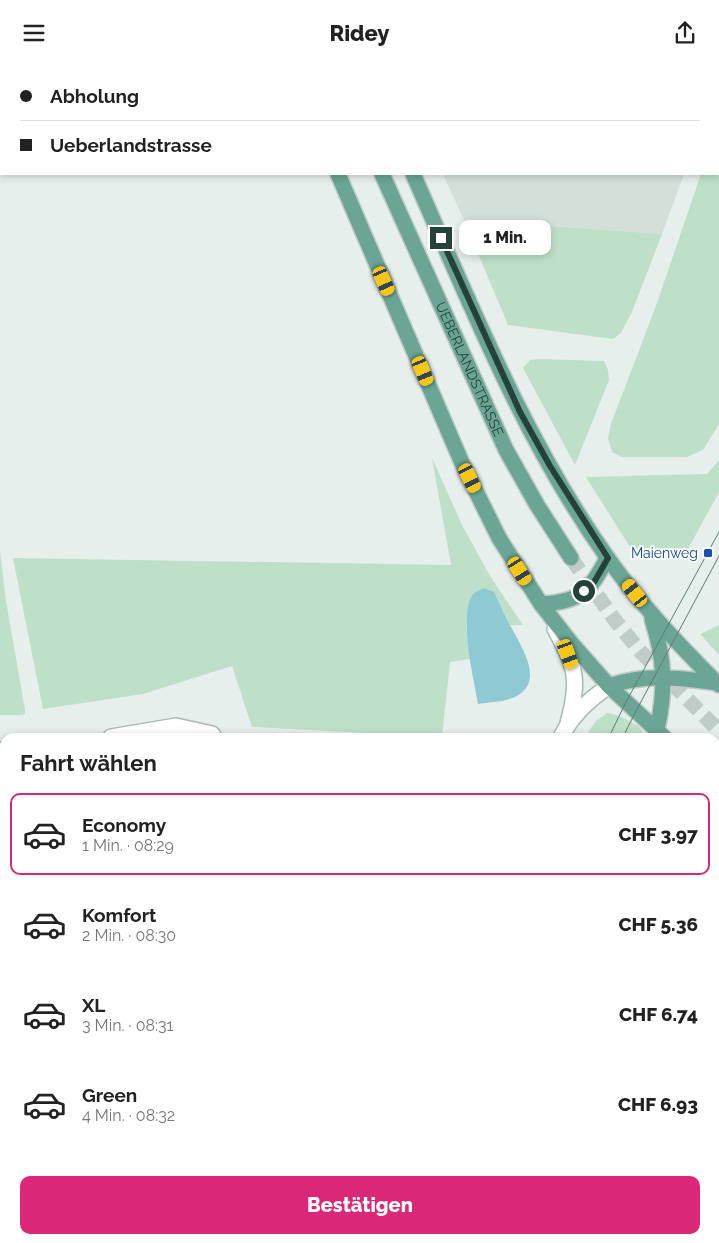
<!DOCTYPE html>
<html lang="de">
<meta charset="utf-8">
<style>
:root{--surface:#fff;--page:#f2f2f2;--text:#222;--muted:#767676;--line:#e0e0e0;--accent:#db2777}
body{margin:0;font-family:Raleway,sans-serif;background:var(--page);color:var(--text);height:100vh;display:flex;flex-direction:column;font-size:19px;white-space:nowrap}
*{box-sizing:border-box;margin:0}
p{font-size:16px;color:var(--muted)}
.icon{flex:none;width:28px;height:28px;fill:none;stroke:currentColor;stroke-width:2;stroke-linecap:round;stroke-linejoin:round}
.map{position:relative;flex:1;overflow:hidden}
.side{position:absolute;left:0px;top:668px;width:720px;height:511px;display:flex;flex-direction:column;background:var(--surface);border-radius:15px 15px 0 0;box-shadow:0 2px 8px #0003}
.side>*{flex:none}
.banner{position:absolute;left:0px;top:0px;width:720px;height:110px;box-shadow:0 2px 8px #0003;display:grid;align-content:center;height:110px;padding:0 20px;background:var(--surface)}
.end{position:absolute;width:22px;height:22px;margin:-11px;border:6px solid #24423a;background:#fff;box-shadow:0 0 0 2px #fff}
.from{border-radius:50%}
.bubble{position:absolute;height:35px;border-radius:10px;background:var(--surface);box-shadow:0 2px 8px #0003;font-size:16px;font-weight:800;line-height:35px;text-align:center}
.car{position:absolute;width:15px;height:30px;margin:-15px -8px;border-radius:6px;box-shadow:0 0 4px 1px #0007;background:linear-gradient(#f5c518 24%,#345 0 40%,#f5c518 0 76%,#345 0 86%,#f5c518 0)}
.banner b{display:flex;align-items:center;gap:18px;height:48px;font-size:19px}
.banner b+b{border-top:1px solid var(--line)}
.banner i{width:12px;height:12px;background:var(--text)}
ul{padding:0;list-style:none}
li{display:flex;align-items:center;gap:15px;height:82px;margin:0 10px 8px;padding:0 10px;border:2px solid transparent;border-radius:10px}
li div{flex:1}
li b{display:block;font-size:19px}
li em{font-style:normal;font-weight:800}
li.active{border-color:var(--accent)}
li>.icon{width:45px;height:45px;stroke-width:1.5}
h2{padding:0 20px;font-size:22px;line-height:60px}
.cta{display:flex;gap:10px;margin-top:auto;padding:10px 20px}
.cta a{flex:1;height:58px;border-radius:10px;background:var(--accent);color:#fff;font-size:20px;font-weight:800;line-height:58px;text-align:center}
header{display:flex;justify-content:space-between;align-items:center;height:65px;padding:0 20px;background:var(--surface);font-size:22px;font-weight:800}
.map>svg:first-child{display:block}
.built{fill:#d4dfda}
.green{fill:#bfe0c8}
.water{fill:#8ec9d4}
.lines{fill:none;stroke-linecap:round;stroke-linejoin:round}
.primary-tunnel{stroke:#bfccc8;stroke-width:15;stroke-dasharray:15 8;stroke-linecap:butt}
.minor-casing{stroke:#a8b8b2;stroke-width:18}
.tertiary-casing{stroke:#a8b8b2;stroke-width:18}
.secondary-casing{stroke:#a4bbb3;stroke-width:18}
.primary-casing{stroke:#c2cac8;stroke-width:18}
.minor{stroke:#fff;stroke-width:15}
.tertiary{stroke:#fff;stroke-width:15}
.secondary{stroke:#fff;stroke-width:15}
.primary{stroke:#6aa596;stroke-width:15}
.tram{stroke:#5f7d75;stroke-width:1}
.route{stroke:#24423a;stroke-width:6}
.transit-dot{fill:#1a4fb4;stroke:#f7fbf9;stroke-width:2}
.labels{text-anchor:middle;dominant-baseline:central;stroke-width:4;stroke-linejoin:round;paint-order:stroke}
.street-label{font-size:14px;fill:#24423a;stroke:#f7fbf9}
.transit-label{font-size:14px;fill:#164399;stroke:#f7fbf9;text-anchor:end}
</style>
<header><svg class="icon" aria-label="menu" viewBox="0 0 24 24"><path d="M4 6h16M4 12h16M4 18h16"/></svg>Ridey<svg class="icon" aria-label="share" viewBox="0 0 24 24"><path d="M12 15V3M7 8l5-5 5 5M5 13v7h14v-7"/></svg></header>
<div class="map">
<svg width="719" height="1178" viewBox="0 0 719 1178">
<rect width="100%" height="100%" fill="#e6efeb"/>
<g class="built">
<polygon points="395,0 719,0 719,14 719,1"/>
<polygon points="443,109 684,109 662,169 464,155"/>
</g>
<g class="green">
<polygon points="719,59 719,359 703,385 687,392 622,392 612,387 608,373 611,359 657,238 701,109 719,109"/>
<polygon points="464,155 662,169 632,247 621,268 613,274 508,260"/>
<polygon points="540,294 604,296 608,305 609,315 575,400 523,303 530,295"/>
<polygon points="432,393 462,460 490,511 523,560 510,560 494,527 467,548 466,560 470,594 450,597 442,672 252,662 232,601 143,629 43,644 13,493 451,500"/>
<polygon points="719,395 719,427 688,484 635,490 586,412 707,409"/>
<polygon points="0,486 6,536 25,645 25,649 20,650 0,650"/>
<polygon points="719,560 719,590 700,569"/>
<path d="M 607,648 C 614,648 637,658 641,664 C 644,668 643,668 643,672 L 596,672 L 588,667 L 596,656 Z"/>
<polygon points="715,1053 719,1062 719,1132 715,1129"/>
</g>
<path class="water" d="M 484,523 L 494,527 C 500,539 505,551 511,562 C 521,581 546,617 515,632 C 504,637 489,637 478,639 C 474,614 457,547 474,528 C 477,526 481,525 484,523 Z"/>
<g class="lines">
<polyline class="primary-tunnel" points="571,493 614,554 640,586 719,666"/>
<g class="minor-casing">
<g id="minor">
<polyline points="111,672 176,661 212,669 214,672"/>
<polyline points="0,685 5,685"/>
<polyline points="404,1174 405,1178"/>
</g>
</g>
<g class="tertiary-casing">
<polyline id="tertiary" points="712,1178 719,1174"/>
</g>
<g class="secondary-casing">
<g id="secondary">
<path d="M 555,564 C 576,603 580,615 568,658"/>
<path d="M 561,672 C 572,650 588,635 609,621"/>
<polyline points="715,736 719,735"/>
<polyline points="715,1010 719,1019"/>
<polyline points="715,1156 719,1164"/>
</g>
</g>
<g class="primary-casing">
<g id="primary">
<polyline points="292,0 293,1"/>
<polyline points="334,0 335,1"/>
<polyline points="365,0 366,1"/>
<polyline points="338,109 462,398 499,473 541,539 572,579 609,621 664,672"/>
<path id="s1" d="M 382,109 L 506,385 L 537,440 L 571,493"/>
<path d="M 413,109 C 471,240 524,375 607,492 C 640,539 679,580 719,620"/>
<path d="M 541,539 C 580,537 590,527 607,493"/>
<path d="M 652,554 C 665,595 666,624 657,665"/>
<path d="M 609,621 C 645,608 680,613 717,618"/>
<polyline points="715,717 719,720"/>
</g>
</g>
<use href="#minor" class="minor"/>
<use href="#tertiary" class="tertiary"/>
<use href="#secondary" class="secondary"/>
<use href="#primary" class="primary"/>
<g class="tram">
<polyline points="609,672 626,637 719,467"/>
<polyline points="623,672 636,646 719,491"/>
<polyline points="715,1069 719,1080"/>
<polyline points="715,1099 719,1108"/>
</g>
</g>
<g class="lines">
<polyline class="route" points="441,173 520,347 550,401 608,493 593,519 584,526"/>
</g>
<rect class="transit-dot" x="703" y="483" width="10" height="10" rx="2.5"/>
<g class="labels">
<g class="street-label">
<text stroke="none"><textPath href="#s1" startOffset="214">UEBERLANDSTRASSE</textPath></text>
</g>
<g class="transit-label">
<text x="698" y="488">Maienweg</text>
</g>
</g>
</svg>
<i class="end from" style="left:584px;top:526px"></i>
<i class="end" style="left:441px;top:173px"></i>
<div class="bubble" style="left:459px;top:155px;width:92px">1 Min.</div>
<i class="car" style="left:384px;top:216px;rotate:156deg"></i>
<i class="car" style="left:423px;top:306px;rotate:157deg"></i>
<i class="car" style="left:470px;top:413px;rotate:154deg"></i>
<i class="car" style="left:520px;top:506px;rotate:148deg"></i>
<i class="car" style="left:635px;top:528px;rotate:322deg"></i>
<i class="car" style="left:568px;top:589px;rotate:160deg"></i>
<div class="banner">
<b><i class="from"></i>Abholung</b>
<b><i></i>Ueberlandstrasse</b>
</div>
<section class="side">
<h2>Fahrt wählen</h2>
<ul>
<li class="active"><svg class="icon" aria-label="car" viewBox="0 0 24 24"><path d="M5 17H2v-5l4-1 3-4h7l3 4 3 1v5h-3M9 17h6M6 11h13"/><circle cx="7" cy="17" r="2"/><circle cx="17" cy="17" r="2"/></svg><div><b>Economy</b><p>1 Min. · 08:29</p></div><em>CHF 3.97</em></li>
<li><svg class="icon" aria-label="car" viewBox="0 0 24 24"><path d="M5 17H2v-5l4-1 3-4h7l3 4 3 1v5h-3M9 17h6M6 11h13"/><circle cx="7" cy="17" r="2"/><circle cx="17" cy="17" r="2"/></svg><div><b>Komfort</b><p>2 Min. · 08:30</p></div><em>CHF 5.36</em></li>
<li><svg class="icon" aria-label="car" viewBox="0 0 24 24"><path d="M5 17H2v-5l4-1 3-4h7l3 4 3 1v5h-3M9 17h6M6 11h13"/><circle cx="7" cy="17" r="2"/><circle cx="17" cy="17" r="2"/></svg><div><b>XL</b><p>3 Min. · 08:31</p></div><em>CHF 6.74</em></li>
<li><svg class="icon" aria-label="car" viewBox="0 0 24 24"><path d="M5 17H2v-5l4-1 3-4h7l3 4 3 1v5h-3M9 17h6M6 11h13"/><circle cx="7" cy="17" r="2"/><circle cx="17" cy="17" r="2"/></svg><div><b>Green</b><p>4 Min. · 08:32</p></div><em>CHF 6.93</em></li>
</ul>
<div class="cta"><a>Bestätigen</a></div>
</section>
</div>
